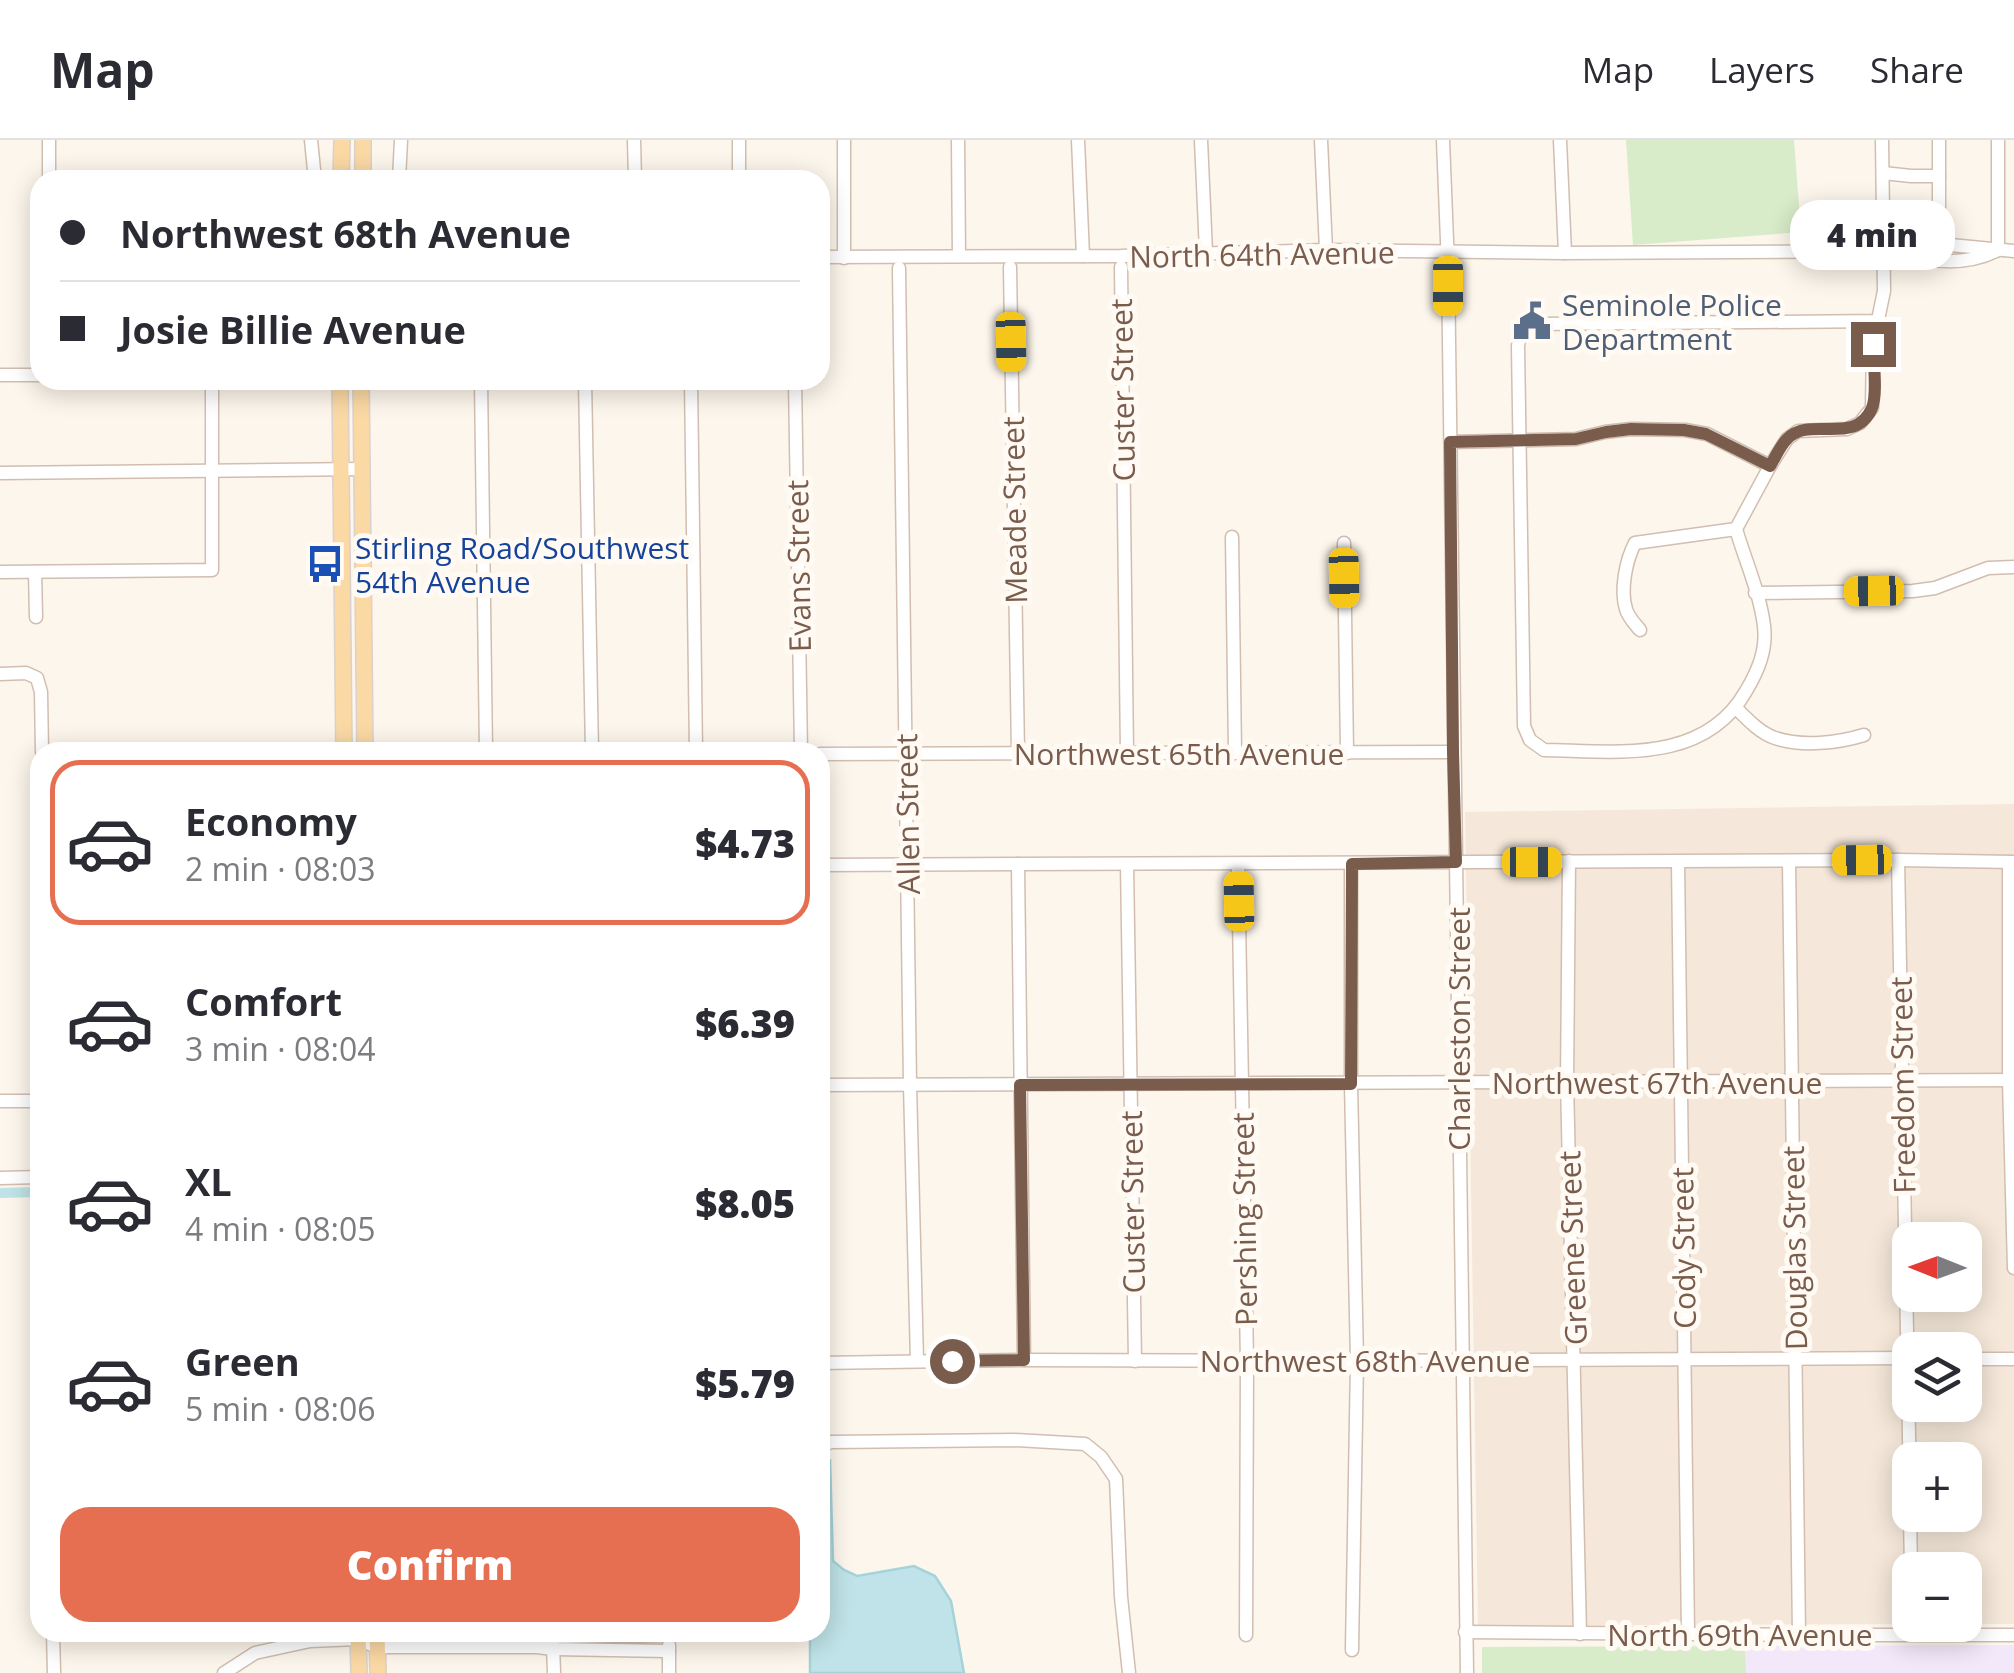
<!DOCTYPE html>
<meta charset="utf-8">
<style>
:root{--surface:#fff;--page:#f2f2f3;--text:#2b2b33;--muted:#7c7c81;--line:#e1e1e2;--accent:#e76f51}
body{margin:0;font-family:"Open Sans",sans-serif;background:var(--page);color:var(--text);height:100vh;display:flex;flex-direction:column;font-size:38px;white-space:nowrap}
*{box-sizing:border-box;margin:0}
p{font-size:32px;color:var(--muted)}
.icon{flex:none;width:55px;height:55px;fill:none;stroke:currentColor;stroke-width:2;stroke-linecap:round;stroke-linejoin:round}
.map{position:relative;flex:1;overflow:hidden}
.sheet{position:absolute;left:30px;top:602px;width:800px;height:900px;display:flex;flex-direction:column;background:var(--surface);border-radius:30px;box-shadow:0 5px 25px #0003}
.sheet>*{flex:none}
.banner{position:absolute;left:30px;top:30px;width:800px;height:220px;border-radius:30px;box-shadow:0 5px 25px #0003;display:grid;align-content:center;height:220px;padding:0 30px;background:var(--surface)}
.needle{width:65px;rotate:271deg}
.tools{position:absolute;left:1892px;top:1082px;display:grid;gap:20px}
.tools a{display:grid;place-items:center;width:90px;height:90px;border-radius:20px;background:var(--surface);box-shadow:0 5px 25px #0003;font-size:50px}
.end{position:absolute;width:45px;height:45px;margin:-22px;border:12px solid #7a5c4d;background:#fff;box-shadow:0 0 0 5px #fff}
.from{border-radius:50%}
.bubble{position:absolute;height:70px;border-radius:30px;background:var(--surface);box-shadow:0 5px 25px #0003;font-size:32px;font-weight:800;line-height:70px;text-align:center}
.car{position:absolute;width:30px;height:60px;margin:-30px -15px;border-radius:12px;box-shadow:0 0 8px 2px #0007;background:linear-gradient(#f5c518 24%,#345 0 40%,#f5c518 0 76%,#345 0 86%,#f5c518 0)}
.banner b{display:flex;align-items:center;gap:35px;height:95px;font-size:38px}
.banner b+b{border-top:2px solid var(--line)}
.banner i{width:25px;height:25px;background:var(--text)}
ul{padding:18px 0 0;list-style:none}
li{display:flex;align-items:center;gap:30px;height:165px;margin:0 20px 15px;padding:0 10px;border:5px solid transparent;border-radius:30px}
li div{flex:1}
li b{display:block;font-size:38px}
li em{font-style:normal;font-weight:800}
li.current{border-color:var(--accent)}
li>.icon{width:90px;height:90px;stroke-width:1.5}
.primary-button{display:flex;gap:20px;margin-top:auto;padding:20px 30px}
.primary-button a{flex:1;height:115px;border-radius:30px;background:var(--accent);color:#fff;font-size:40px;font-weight:800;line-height:115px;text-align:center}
header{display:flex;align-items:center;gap:60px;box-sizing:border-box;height:140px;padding:0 50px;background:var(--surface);border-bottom:2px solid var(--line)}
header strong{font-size:48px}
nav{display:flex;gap:55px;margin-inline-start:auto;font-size:35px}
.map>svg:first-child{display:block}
.residential{fill:#f5e8da;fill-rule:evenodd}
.education{fill:#f3e8fa}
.green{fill:#d8ecc9}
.water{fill:#bfe3e8;stroke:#a5d3da;stroke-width:2.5}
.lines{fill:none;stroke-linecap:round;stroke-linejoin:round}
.canal{stroke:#bfe3e8;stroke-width:10}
.minor-casing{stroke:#d1beb0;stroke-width:15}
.major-casing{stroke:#dad1cd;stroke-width:18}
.minor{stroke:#fff;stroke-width:12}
.major{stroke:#fbd9a5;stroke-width:15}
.route{stroke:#7a5c4d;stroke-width:12}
.labels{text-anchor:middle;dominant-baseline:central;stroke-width:10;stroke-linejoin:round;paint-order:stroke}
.street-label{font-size:30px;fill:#7a5c4d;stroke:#fffaf3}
.service-label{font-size:30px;fill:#4e5e75;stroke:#fffaf3;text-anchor:start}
.transit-label{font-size:30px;fill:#164399;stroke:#fffaf3;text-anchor:start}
</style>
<header>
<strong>Map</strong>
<nav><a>Map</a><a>Layers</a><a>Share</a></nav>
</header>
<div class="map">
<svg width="2014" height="1533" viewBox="0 0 2014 1533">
<rect width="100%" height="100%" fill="#fdf6ec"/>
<path class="residential" d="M 2014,664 L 2014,1484 L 1965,1484 L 1965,1430 L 1910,1430 L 1910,1484 L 1478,1486 L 1465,672 ZM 1910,1100 L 1965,1100 L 1965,1155 L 1910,1155 ZM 1910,1210 L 1965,1210 L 1965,1265 L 1910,1265 ZM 1910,1320 L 1965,1320 L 1965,1375 L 1910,1375 Z"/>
<polygon class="education" points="2014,1505 2014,1533 1746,1533 1745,1506"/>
<g class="green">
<polygon points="1626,0 1794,0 1801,92 1633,105"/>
<polygon points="1745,1506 1746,1533 1482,1533 1482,1507"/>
</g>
<polygon class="water" points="825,1316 830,1320 833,1421 844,1430 857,1436 914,1426 935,1436 951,1461 964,1533 810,1533 810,1500 808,1493 820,1492 820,1318"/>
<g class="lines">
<polyline class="canal" points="0,1053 40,1052"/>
<g class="minor-casing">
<g id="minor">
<polyline points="49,0 49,40"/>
<polyline points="311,0 315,40"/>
<polyline points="634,0 635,40"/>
<polyline points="739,0 739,40"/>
<polyline points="844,0 844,118"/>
<polyline points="958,0 959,116"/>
<polyline points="1078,0 1083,116"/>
<polyline points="1201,0 1206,112"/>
<polyline points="1321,0 1326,110"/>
<polyline points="1443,0 1448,126 1467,1533"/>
<polyline points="1560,0 1565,113"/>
<polyline points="1939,0 1939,86"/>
<polyline points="1998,0 1998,110"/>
<polyline points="1883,33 1911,36 1939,36"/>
<polyline points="399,40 401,0"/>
<path d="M 1894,114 C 1929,121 1963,127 1996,111"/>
<polyline points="820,117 1121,116 1326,110 1565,113 1883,111 1940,104 2014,111"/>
<polyline points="1010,127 1018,613"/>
<polyline points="1121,127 1127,613"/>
<polyline points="899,128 910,945 917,1221"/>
<path d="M 1880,181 L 1536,184 C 1523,188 1520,192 1518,206 L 1524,586 L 1530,600 L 1544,610 C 1615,611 1704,625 1746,551 C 1758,531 1767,510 1764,486 C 1760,453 1745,420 1736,389 L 1770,326 L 1787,299 L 1798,291 L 1847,289 L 1860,283 L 1872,268 L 1873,204 L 1884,151 L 1882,0"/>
<polyline points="0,235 40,235"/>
<polyline points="481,240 486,612"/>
<polyline points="585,240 592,612"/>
<polyline points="691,240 696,612"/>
<polyline points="795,240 801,612"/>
<polyline points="1451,302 1576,299 1605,292 1631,289 1685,290 1707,294 1770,326"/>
<polyline points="0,333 360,329"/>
<polyline points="1232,397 1235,613"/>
<polyline points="1344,403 1347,613"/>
<polyline points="0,432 212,430 212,240"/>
<polyline points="35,432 36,477"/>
<polyline points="1755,453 1913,451 1935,448 1988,428 2014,427"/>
<path d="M 1640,490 C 1635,484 1628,477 1626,469 C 1620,450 1626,420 1635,403 L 1736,389"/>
<polyline points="0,534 26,533 37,538 41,552 42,612"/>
<path d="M 1736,568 C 1747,579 1760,593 1775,598 C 1802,607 1838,603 1864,595"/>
<polyline points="820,614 1453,612"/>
<polyline points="1898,720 1910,1349"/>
<polyline points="1569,721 1567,943 1580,1494"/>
<polyline points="1789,721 1799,1495"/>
<polyline points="1678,722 1688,1494"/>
<polyline points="2009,722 2009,940 2014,1128"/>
<polyline points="1018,724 1024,1220"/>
<polyline points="1127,724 1135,1221"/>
<polyline points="1238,724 1247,1221 1246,1495"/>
<polyline points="1351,724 1351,944 1357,1221 1352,1510"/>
<polyline points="820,725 1898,720 2014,722"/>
<polyline points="820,945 2014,940"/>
<polyline points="0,961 40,961"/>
<polyline points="0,1038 40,1037"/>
<polyline points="1965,1219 2014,1219"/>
<polyline points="820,1223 1024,1220 1357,1221 1910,1218"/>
<polyline points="820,1306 831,1302 1014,1300 1085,1304 1101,1317 1116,1339 1121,1457 1129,1533"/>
<polyline points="1910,1375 1911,1430"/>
<polyline points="53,1492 54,1533"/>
<polyline points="391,1492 541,1494 553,1497 669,1495"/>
<polyline points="1465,1492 1799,1495 2014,1495"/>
<polyline points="358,1499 377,1507 537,1507 553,1509 669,1511"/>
<polyline points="553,1505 554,1533"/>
<polyline points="669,1505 669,1533"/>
<polyline points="224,1533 255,1513 310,1501 358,1499 364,1497"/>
</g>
</g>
<g class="major-casing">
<g id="major">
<polyline points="341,40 342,0"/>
<polyline points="363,40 363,0"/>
<polyline points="340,240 344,612"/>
<polyline points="361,240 365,612"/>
<polyline points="358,1492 359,1533"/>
<polyline points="377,1492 378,1533"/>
</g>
</g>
<use href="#minor" class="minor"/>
<use href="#major" class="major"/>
</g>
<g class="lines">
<path class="route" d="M 952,1221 L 1024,1220 L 1020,945 L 1351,944 L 1352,724 L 1456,722 L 1453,612 L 1450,302 L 1576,299 L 1606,292 L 1631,289 L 1684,290 L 1706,294 L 1770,326 C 1775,318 1780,306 1787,299 C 1810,275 1855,307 1872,268 C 1878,253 1873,220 1873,204"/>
</g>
<defs>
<g id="civic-bare" transform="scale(3)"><path d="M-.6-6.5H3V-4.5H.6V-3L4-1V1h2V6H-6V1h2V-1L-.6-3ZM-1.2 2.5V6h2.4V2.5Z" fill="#5c6f8a" stroke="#fffaf3" stroke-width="2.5" paint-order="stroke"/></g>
<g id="bus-bare" transform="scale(3)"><path d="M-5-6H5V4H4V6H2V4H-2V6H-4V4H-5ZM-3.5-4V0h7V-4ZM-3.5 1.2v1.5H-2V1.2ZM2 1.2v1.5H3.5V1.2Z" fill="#1a4fb4" stroke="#fffaf3" stroke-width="2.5" paint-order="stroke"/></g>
</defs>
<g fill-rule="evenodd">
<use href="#civic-bare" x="1532" y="181"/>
<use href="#bus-bare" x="325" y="424"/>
</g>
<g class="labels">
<g class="street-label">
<text transform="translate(1262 114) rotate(-1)">North 64th Avenue</text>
<text transform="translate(1122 250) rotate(-91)">Custer Street</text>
<text transform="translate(1014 370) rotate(-91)">Meade Street</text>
<text transform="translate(798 426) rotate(-91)">Evans Street</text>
<text x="1179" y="613">Northwest 65th Avenue</text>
<text transform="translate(907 674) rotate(-91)">Allen Street</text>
<text transform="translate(1458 889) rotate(-90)">Charleston Street</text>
<text x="1657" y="942">Northwest 67th Avenue</text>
<text transform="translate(1902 945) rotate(-91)">Freedom Street</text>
<text transform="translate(1132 1062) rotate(-91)">Custer Street</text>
<text transform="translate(1244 1079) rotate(-91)">Pershing Street</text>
<text transform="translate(1572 1108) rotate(-92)">Greene Street</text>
<text transform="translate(1683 1108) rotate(-91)">Cody Street</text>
<text transform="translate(1794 1108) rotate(-91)">Douglas Street</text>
<text x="1365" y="1220">Northwest 68th Avenue</text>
<text x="1740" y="1494">North 69th Avenue</text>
</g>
<g class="service-label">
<text x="1562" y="164">Seminole Police<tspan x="1562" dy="34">Department</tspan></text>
</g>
<g class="transit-label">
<text x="355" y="407">Stirling Road/Southwest<tspan x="355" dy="34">54th Avenue</tspan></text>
</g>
</g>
</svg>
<div class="tools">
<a><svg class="needle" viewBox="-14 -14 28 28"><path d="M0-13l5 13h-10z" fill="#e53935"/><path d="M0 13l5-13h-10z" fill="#7c7c81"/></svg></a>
<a><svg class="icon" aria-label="layers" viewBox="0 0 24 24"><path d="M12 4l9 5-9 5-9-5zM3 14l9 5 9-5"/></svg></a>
<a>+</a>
<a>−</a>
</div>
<i class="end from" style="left:952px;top:1221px"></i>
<i class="end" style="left:1873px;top:204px"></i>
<div class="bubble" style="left:1790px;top:60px;width:165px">4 min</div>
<i class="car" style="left:1448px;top:146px;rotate:180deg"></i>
<i class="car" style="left:1011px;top:202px;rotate:179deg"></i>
<i class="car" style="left:1344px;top:438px;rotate:179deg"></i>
<i class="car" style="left:1874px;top:451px;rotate:269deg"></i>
<i class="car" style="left:1862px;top:720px;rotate:269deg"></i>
<i class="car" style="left:1532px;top:722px;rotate:90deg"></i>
<i class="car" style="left:1239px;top:761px;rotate:359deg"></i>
<div class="banner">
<b><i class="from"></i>Northwest 68th Avenue</b>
<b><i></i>Josie Billie Avenue</b>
</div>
<section class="sheet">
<ul>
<li class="current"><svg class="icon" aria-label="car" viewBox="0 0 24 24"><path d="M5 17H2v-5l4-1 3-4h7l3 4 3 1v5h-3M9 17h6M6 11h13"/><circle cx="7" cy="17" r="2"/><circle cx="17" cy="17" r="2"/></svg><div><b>Economy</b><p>2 min · 08:03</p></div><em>$4.73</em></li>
<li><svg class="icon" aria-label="car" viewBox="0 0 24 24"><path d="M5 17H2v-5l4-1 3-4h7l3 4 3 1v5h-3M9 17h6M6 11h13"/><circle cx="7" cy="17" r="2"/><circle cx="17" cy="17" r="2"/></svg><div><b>Comfort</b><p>3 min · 08:04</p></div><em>$6.39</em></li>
<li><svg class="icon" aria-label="car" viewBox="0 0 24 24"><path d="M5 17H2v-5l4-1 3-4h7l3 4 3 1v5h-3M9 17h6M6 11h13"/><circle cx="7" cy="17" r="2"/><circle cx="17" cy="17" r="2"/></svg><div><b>XL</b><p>4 min · 08:05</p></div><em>$8.05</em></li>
<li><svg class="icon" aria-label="car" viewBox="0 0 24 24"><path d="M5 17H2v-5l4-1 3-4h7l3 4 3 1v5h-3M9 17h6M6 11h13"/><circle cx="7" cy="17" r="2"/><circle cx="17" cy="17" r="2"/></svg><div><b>Green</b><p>5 min · 08:06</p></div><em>$5.79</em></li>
</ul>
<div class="primary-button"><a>Confirm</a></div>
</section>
</div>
